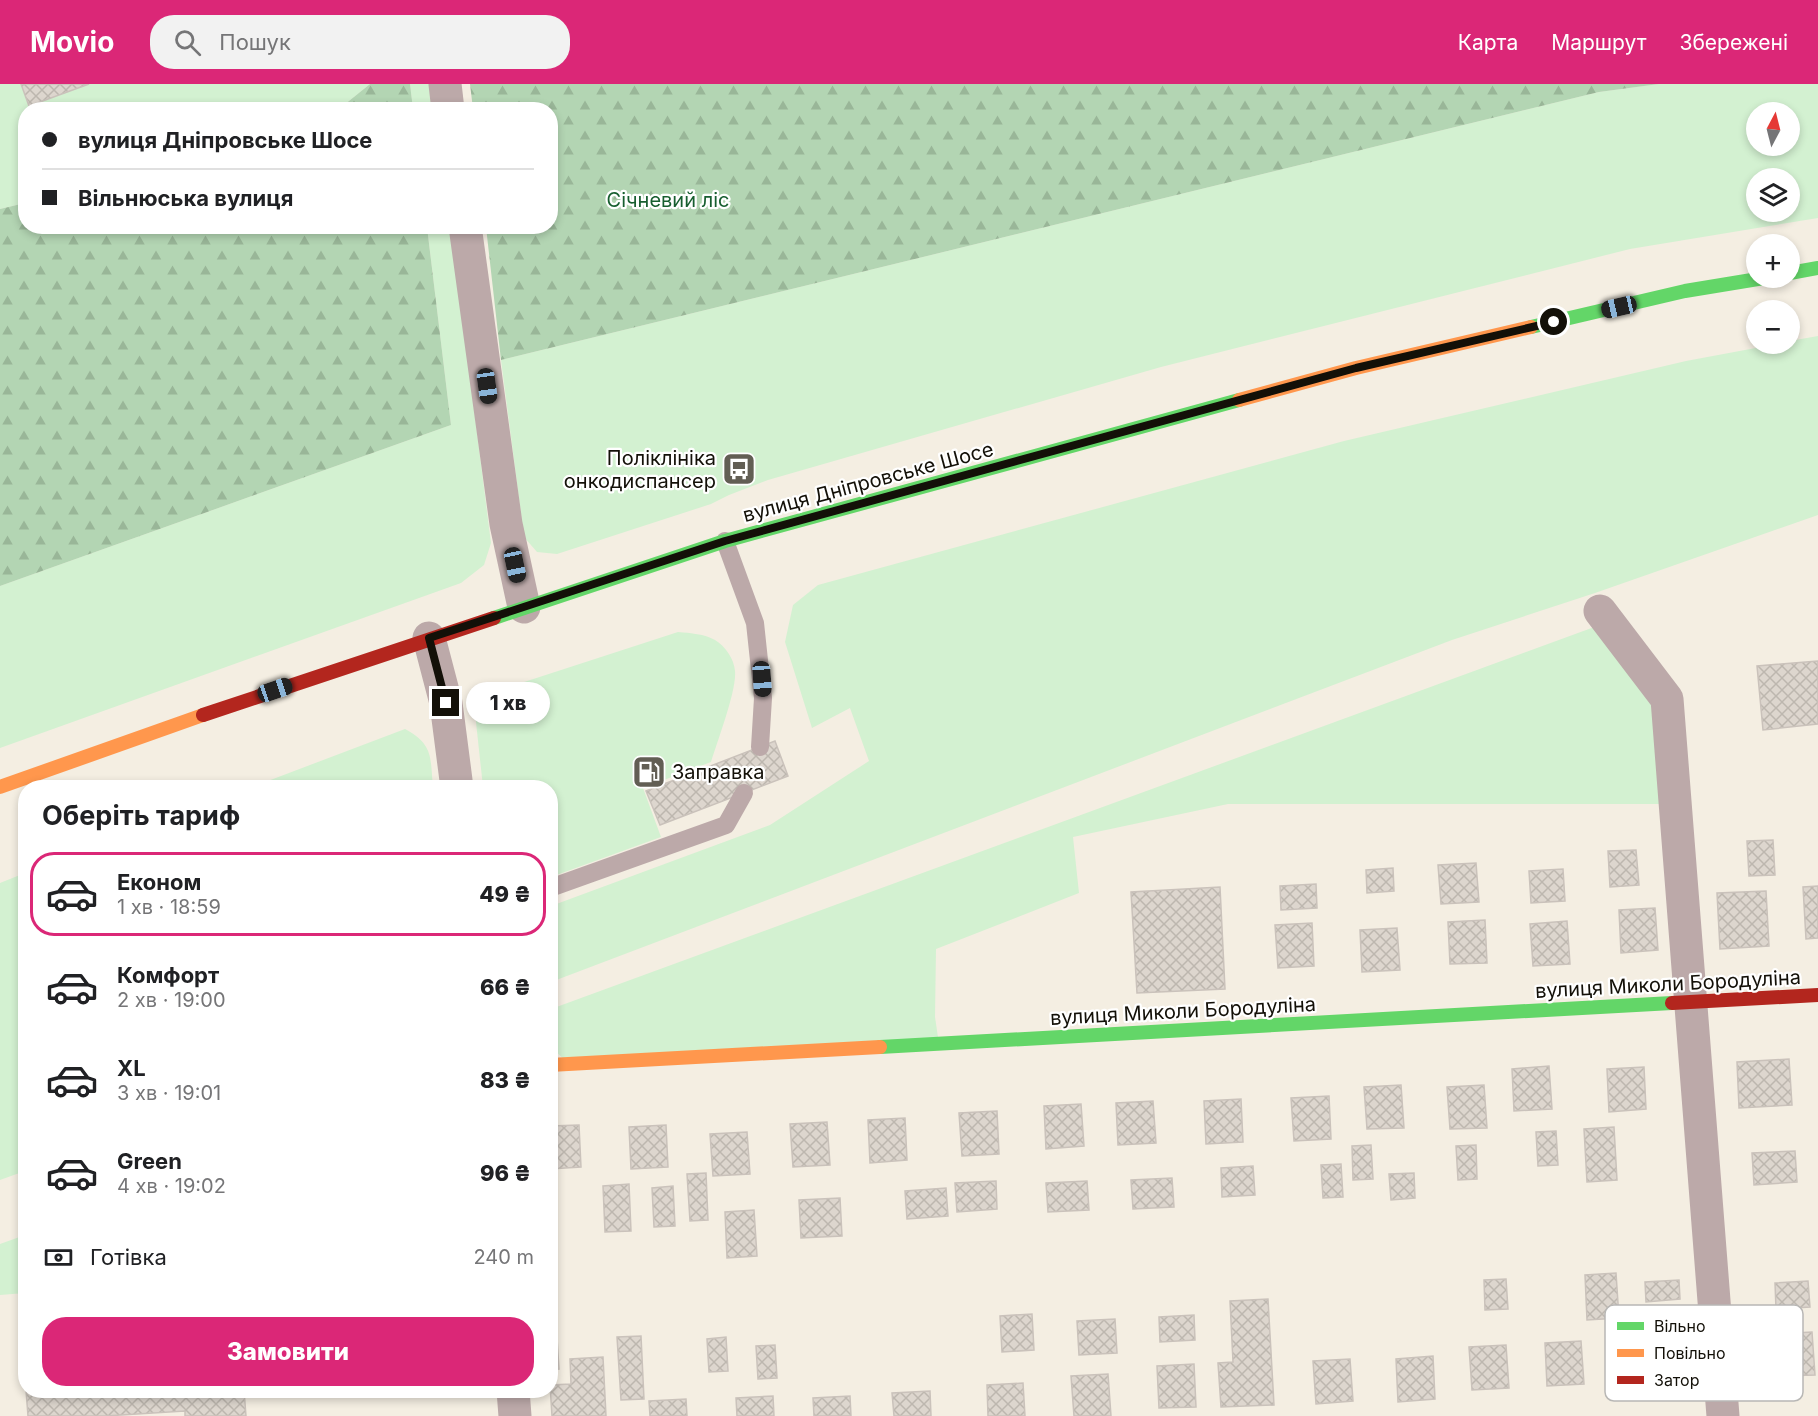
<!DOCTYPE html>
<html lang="uk">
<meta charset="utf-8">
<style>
:root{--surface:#fff;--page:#f2f2f2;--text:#202124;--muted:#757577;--line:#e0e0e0;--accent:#db2777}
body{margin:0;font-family:Inter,sans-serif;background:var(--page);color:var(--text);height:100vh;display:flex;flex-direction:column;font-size:22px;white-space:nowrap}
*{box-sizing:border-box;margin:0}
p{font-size:20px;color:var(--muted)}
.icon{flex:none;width:33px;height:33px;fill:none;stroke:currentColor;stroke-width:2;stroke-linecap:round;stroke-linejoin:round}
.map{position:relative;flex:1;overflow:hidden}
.details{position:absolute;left:18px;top:696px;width:540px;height:618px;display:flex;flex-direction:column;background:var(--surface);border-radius:24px;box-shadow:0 3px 9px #0003}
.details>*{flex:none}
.guide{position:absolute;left:18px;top:18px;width:540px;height:132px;border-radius:24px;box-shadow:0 3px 9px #0003;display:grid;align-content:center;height:132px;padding:0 24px;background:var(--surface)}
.needle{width:39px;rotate:7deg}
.buttons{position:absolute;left:1746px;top:18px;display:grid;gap:12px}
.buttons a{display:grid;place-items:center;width:54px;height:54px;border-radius:50%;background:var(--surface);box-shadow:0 3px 9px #0003;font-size:30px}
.end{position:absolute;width:27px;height:27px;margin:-14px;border:8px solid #131008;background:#fff;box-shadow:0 0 0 3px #fff}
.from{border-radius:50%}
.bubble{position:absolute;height:42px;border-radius:21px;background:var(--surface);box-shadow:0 3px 9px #0003;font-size:20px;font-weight:800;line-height:42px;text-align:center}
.car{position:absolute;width:18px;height:36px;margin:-18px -9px;border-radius:8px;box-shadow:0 0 4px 2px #0007;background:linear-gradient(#222 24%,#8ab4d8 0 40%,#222 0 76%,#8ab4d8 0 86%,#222 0)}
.guide b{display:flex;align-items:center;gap:21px;height:57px;font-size:22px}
.guide b+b{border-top:2px solid var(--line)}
.guide i{width:15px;height:15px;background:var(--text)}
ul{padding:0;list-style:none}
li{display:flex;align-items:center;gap:18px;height:84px;margin:0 12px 9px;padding:0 12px;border:3px solid transparent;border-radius:24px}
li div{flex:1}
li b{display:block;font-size:22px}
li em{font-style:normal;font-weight:800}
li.active{border-color:var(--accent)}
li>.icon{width:54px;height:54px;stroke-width:1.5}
h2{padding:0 24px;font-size:27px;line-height:72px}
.pay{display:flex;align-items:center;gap:15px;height:66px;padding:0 24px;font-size:22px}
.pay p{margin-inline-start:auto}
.cta{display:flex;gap:12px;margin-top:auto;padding:12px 24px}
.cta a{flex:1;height:69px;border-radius:24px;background:var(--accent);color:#fff;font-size:24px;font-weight:800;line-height:69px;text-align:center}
header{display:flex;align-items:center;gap:36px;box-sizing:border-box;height:84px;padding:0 30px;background:var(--accent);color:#fff}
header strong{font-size:28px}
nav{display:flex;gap:33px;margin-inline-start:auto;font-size:21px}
.search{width:420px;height:54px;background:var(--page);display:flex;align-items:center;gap:15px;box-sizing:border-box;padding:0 21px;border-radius:24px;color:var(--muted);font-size:22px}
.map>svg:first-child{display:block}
.green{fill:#d3f1d1;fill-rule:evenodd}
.forest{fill:url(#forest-firs)}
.building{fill:url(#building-cross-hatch);stroke:#cac2bb;stroke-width:1.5}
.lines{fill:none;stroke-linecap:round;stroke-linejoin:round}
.lane{stroke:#bca9a9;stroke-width:18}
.street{stroke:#bca9a9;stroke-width:33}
.fast{stroke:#63d668;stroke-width:14}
.slow{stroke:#ff974d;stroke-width:14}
.jam{stroke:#b3261e;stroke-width:14}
.route{stroke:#131008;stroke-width:8}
.labels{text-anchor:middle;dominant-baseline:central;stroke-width:4.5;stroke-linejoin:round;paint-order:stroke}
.park-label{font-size:20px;fill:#175e2f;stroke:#fff}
.poi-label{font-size:20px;fill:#131008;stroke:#fff;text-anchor:end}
.street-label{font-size:20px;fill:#131008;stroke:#fff}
.key{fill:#fff;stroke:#b8b7b5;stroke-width:1.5}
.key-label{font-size:16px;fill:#131008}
</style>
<header>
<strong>Movio</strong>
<div class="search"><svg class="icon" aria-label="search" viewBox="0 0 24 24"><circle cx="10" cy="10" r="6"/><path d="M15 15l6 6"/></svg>Пошук</div>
<nav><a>Карта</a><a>Маршрут</a><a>Збережені</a></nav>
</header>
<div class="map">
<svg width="1818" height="1332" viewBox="0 0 1818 1332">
<defs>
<pattern id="forest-firs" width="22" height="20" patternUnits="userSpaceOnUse" patternTransform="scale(1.5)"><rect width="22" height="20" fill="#b3d5b3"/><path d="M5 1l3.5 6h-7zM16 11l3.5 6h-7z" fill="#99b698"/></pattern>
<pattern id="building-cross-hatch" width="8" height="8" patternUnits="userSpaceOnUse" patternTransform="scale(1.5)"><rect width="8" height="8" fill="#ddd6ce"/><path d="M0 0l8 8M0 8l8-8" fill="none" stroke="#bdb7af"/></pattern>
</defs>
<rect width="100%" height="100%" fill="#f4eee2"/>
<g class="green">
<polygon points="0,0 370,0 339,25 26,26 25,119 0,125"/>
<polygon points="410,0 433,0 436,25 413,25"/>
<path d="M 1659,0 L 1818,0 L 1818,134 L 1630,165 L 1161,283 L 768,396 L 729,411 L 711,420 L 557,470 L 537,468 L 524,453 L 501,276 L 1599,8 ZM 1756,28 L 1790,28 L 1790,62 L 1756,62 ZM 1756,94 L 1790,94 L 1790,128 L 1756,128 Z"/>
<polygon points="427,143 451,143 491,459 484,481 461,499 0,664 0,502 451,341"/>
<polygon points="1818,252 1818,431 1595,509 1452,556 551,898 551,822 770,741 869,677 850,624 812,644 785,558 793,521 818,501 1344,357 1686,277 1777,260 1790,260 1790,257"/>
<polygon points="1608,538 1667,615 1675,720 1228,720 1073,753 1079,809 936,865 935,933 939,960 569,980 551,963 551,925"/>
<path d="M 678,548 C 691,549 704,550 715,556 C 726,563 734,575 735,587 C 737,606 717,658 711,678 L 643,704 L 661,753 L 551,793 L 550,704 L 483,703 L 475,629 L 487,610 Z"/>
<path d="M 405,645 C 434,661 430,673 433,703 L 252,703 Z"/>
<polygon points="25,789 25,1087 0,1096 0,799"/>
<polygon points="25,1151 25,1209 0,1211 0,1160"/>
</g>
<g class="forest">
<polygon points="370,0 410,0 413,25 339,25"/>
<polygon points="470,0 1659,0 1599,8 501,276 486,143 550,142 550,26 473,25"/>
<polygon points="25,119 26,142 427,143 451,341 0,502 0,125"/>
</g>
<g class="building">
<polygon points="21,0 89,0 29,22"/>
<polygon points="1818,577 1818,640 1763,646 1757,582"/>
<polygon points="775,657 788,692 660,741 646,707"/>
<polygon points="1773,756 1775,791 1749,792 1747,757"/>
<polygon points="1636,766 1639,801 1610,803 1608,767"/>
<polygon points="1476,779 1479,818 1441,820 1438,781"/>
<polygon points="1393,784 1394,807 1367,809 1366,786"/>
<polygon points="1563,785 1565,817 1531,819 1529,787"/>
<polygon points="1316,800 1317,824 1281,826 1280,802"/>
<polygon points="1818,802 1818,854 1806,855 1803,803"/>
<polygon points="1220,803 1225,905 1137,909 1131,808"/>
<polygon points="1766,807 1769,862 1720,865 1717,809"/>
<polygon points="1655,824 1658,866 1621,869 1619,826"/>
<polygon points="1485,836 1487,879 1450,880 1448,838"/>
<polygon points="1567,837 1570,880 1533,882 1530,840"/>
<polygon points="1312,839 1314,882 1278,884 1275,841"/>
<polygon points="1397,844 1400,886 1362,888 1360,846"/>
<polygon points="1789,975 1792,1021 1739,1024 1737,978"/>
<polygon points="1549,982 1552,1025 1514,1027 1512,985"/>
<polygon points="1644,983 1646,1025 1609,1028 1607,985"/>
<polygon points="1401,1001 1404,1044 1367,1045 1364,1003"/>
<polygon points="1484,1001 1487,1044 1450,1045 1447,1003"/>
<polygon points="1329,1012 1331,1055 1294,1057 1291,1014"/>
<polygon points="1241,1015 1243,1058 1206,1060 1204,1017"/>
<polygon points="1153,1017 1156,1059 1118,1061 1116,1019"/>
<polygon points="1081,1020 1084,1062 1046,1065 1044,1022"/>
<polygon points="997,1027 999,1070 962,1072 959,1029"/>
<polygon points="905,1034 907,1076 870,1079 868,1036"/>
<polygon points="827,1038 830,1081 793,1083 790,1040"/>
<polygon points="579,1041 581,1083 550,1085 550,1042"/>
<polygon points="666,1041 668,1083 631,1085 629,1043"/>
<polygon points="1614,1043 1617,1096 1587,1098 1584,1045"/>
<polygon points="1556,1047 1558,1081 1538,1082 1536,1048"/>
<polygon points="747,1048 750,1090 713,1092 710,1050"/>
<polygon points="1371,1061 1373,1095 1353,1096 1352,1062"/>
<polygon points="1476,1061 1477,1095 1458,1096 1456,1062"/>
<polygon points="1795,1067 1797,1098 1754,1101 1752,1069"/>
<polygon points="1341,1080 1343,1113 1323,1114 1321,1081"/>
<polygon points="1253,1082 1255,1111 1222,1113 1221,1084"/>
<polygon points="706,1089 708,1136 690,1137 687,1090"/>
<polygon points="1414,1089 1415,1114 1391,1116 1389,1090"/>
<polygon points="1172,1094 1174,1123 1133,1125 1131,1096"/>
<polygon points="996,1097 997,1125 957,1128 955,1099"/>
<polygon points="1087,1097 1089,1126 1048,1128 1046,1099"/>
<polygon points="629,1100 631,1147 605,1148 603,1102"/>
<polygon points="673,1102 675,1142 654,1143 652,1104"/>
<polygon points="946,1104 948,1132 907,1135 905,1107"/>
<polygon points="840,1114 842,1152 801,1154 799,1116"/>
<polygon points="754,1126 757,1172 727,1174 725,1128"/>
<polygon points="1616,1189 1619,1234 1587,1236 1585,1191"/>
<polygon points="1506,1195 1508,1225 1485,1226 1484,1196"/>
<polygon points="1679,1196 1680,1215 1646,1218 1645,1198"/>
<polygon points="1808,1197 1810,1223 1776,1225 1775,1199"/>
<polygon points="1268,1215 1274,1321 1221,1323 1218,1279 1233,1278 1230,1217"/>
<polygon points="1032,1230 1034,1266 1002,1268 1000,1232"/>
<polygon points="1194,1231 1195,1256 1160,1258 1159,1233"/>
<polygon points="1115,1235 1117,1269 1079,1271 1077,1237"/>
<polygon points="1812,1248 1815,1291 1778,1292 1775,1250"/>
<polygon points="641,1252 644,1315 621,1316 617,1253"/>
<polygon points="726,1253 728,1287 709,1288 707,1255"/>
<polygon points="557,1254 559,1285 550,1286 550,1255"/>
<polygon points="1581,1257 1584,1300 1547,1302 1545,1259"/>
<polygon points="775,1261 777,1294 758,1295 756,1262"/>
<polygon points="1506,1261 1509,1304 1472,1306 1469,1263"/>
<polygon points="1433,1272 1435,1315 1398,1318 1396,1275"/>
<polygon points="603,1273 606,1332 552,1332 550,1301 571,1300 570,1275"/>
<polygon points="1350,1275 1353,1317 1316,1320 1313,1277"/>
<polygon points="1194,1280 1196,1323 1159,1324 1157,1282"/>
<polygon points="1108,1290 1111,1332 1074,1332 1071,1292"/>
<polygon points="1023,1299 1025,1332 988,1332 987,1301"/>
<polygon points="26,1306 244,1306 246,1332 185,1332 185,1327 105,1332 28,1332"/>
<polygon points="930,1307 931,1332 894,1332 892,1309"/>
<polygon points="773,1312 774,1332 737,1332 736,1314"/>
<polygon points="850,1312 851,1332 814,1332 813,1314"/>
<polygon points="686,1315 687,1332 650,1332 649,1317"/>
</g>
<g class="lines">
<g class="lane">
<polyline points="725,457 755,539 763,614 760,663"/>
<polyline points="550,804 726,741 744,709"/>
</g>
<g class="street">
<polyline points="445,0 448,26"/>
<polyline points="465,142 506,440 524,523"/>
<polyline points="1600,527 1667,615 1723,1332"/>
<polyline points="429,554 446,619 457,704"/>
<polyline points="513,1306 515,1332"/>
</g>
<g class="fast">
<polyline points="1790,189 1818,184"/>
<polyline points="1531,243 1685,207 1764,194"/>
<polyline points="494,534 725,457 1239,316"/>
<polyline points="880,963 1672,919"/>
</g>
<g class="slow">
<polyline points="1239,316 1356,284 1531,243"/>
<polyline points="0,703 203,631"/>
<polyline points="550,981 880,963"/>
</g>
<g class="jam">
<polyline points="203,631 494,534"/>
<polyline points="1672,919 1818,911"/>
</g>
</g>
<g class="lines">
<polyline class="route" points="446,619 429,554 725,457 1356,284 1554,238"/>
</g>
<defs>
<g id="bus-square" transform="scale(1.725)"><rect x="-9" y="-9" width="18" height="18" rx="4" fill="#625e54" stroke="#fff"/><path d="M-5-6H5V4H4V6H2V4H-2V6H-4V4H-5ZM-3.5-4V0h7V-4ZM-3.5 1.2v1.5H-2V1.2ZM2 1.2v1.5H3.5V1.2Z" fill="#fff"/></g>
<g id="fuel-square" transform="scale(1.725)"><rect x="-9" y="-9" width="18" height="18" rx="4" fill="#625e54" stroke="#fff"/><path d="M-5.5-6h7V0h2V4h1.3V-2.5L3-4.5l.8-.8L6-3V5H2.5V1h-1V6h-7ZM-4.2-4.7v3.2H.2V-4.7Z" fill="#fff"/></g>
</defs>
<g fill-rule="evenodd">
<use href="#bus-square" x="739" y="385"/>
<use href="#fuel-square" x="649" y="688"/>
</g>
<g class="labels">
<g class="park-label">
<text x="668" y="116">Січневий ліс</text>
</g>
<g class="poi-label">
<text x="716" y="374">Поліклініка<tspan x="716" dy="23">онкодиспансер</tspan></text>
<text x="672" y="688" text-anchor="start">Заправка</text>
</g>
<g class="street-label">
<text transform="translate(868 398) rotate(-15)">вулиця Дніпровське Шосе</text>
<text transform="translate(1668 900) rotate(-3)">вулиця Миколи Бородуліна</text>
<text transform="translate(1183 927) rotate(-3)">вулиця Миколи Бородуліна</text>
</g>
</g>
<rect x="1605" y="1221" width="198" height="96" rx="9" class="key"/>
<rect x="1617" y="1238" width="27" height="8" fill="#63d668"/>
<rect x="1617" y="1265" width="27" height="8" fill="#ff974d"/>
<rect x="1617" y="1292" width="27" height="8" fill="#b3261e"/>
<g class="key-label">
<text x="1654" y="1248">Вільно</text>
<text x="1654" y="1275">Повільно</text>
<text x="1654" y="1302">Затор</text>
</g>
</svg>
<div class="buttons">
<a><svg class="needle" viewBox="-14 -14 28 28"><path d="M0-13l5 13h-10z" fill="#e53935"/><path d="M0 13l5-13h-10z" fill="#757577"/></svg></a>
<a><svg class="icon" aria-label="layers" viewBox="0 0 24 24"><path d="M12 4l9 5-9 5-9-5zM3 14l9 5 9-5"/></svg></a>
<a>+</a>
<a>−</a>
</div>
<i class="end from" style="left:1554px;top:238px"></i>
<i class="end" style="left:446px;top:619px"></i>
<div class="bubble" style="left:466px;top:598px;width:84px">1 хв</div>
<i class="car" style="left:1619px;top:223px;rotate:257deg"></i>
<i class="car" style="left:487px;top:302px;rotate:172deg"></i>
<i class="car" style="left:515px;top:481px;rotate:168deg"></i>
<i class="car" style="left:762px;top:595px;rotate:176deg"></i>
<i class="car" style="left:275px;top:606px;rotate:71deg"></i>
<div class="guide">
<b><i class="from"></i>вулиця Дніпровське Шосе</b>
<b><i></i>Вільнюська вулиця</b>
</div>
<section class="details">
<h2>Оберіть тариф</h2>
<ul>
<li class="active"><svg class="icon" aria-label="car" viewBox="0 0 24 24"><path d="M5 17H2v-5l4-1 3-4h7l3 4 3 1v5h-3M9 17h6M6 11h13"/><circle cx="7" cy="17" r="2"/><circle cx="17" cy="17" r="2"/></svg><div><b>Економ</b><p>1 хв · 18:59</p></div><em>49 ₴</em></li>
<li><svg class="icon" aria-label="car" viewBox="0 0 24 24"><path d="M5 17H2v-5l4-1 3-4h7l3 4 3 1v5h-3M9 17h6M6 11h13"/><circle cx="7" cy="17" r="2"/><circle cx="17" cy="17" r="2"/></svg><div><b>Комфорт</b><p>2 хв · 19:00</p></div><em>66 ₴</em></li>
<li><svg class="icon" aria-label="car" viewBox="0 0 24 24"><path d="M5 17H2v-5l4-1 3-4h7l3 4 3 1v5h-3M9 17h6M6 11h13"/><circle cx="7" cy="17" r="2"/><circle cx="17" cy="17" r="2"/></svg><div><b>XL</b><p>3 хв · 19:01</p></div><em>83 ₴</em></li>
<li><svg class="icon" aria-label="car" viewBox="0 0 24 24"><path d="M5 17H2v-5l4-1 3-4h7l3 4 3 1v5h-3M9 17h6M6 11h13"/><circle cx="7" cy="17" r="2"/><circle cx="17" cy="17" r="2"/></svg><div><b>Green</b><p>4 хв · 19:02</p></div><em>96 ₴</em></li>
</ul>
<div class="pay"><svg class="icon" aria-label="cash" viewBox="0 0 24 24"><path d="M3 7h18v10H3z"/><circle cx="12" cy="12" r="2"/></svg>Готівка<p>240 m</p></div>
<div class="cta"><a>Замовити</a></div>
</section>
</div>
